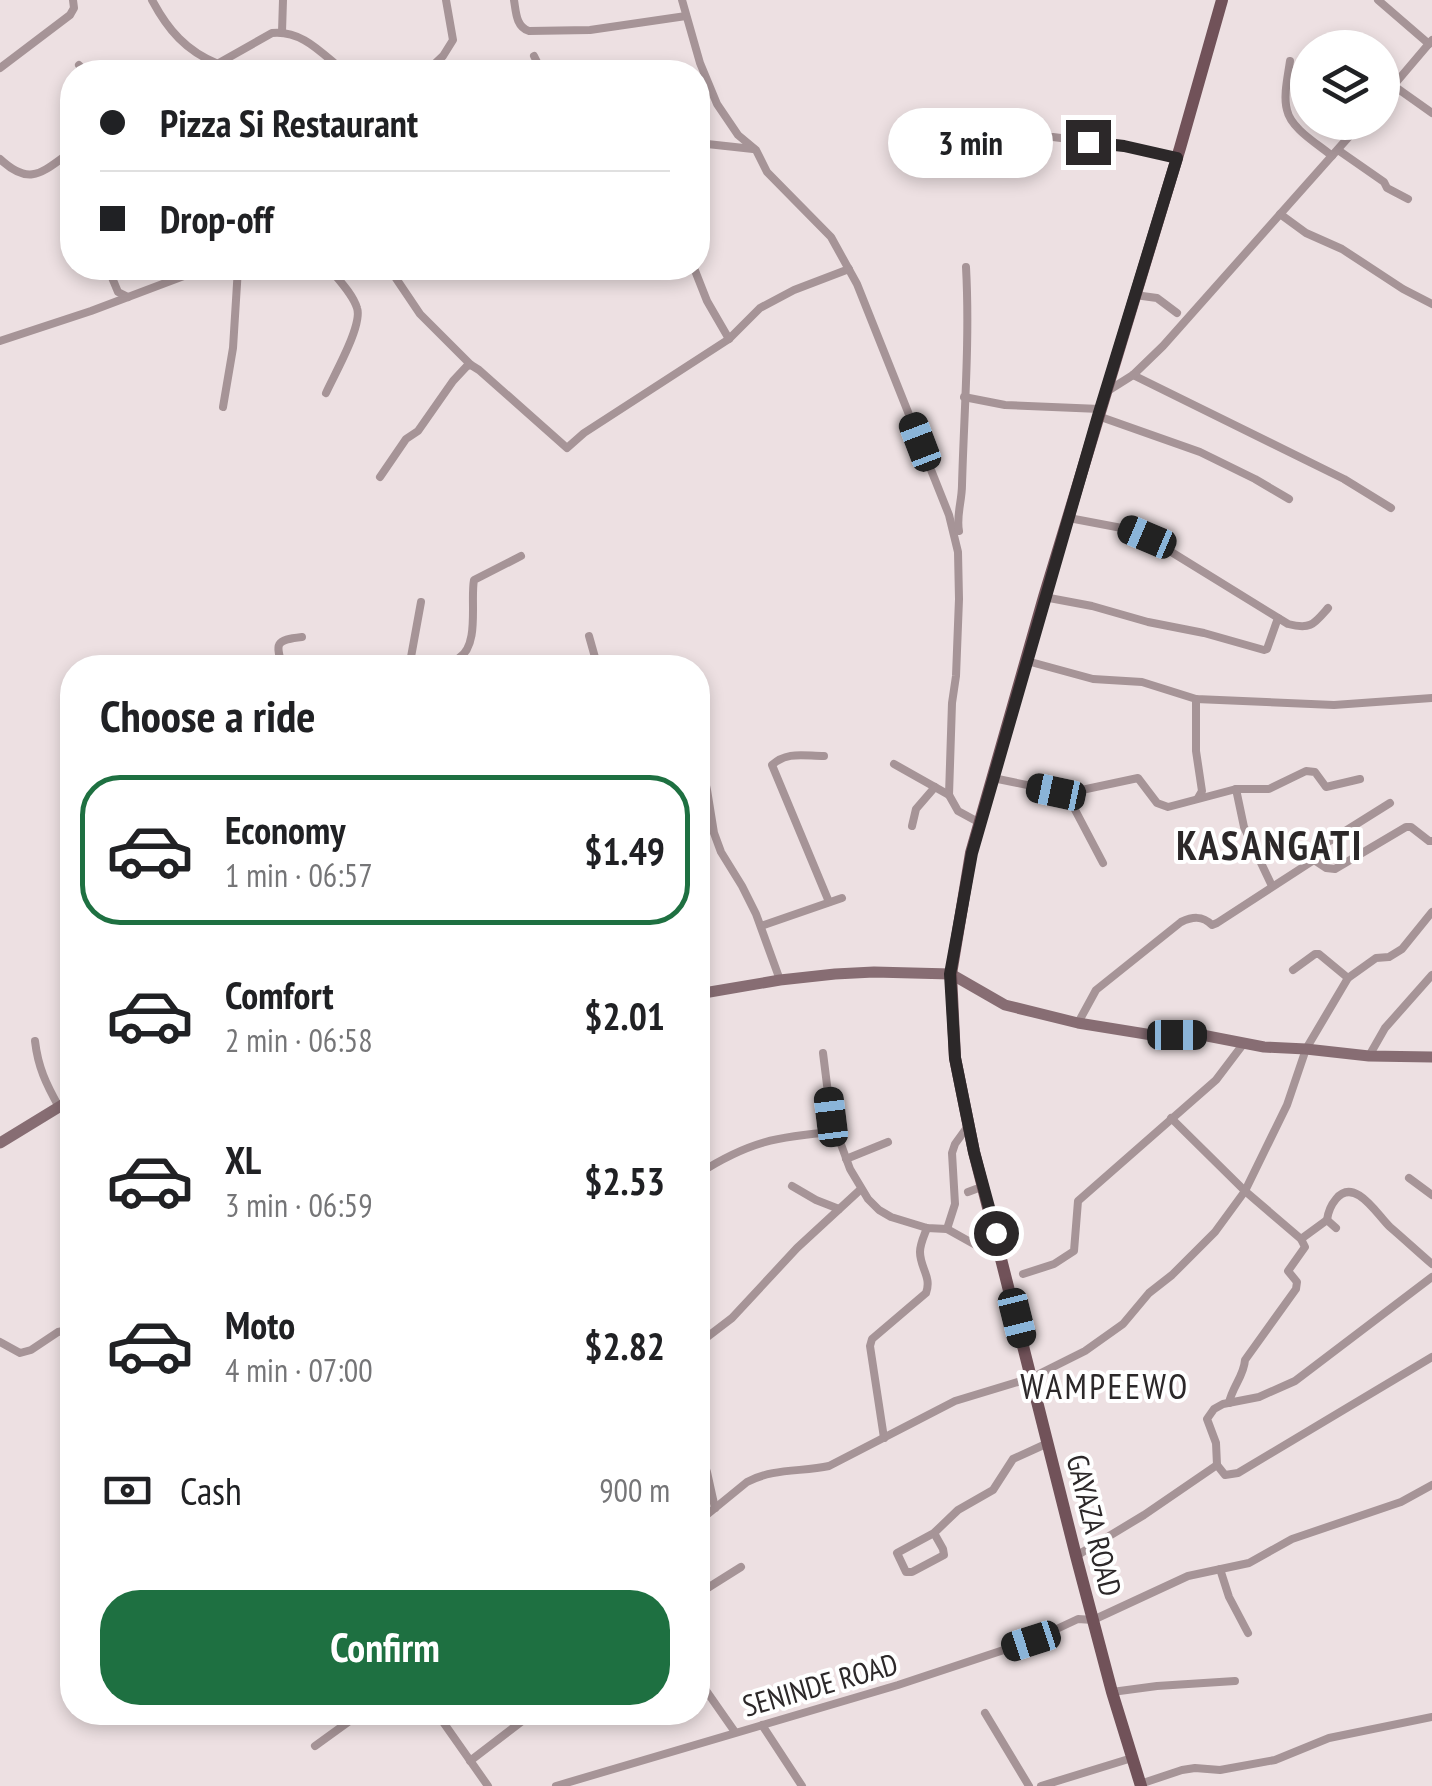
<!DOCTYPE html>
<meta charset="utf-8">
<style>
:root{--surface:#fff;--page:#f2f2f2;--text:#202124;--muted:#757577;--line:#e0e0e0;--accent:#1e7041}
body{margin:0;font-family:"PT Sans Narrow",sans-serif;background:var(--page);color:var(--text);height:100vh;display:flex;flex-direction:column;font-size:38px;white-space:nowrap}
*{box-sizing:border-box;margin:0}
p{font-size:32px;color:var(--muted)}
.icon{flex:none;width:55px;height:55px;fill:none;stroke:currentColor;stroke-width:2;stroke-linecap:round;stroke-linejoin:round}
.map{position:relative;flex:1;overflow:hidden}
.drawer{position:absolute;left:60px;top:655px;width:650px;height:1070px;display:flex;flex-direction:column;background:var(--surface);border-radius:40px;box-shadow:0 5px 15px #0003}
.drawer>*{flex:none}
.top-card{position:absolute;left:60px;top:60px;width:650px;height:220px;border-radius:40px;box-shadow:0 5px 15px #0003;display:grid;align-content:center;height:220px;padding:0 40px;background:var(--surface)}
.tools{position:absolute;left:1290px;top:30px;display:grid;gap:20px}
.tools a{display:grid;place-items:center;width:110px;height:110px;border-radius:50%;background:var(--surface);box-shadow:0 5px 15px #0003;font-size:50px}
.end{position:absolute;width:45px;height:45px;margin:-22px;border:12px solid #2c2829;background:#fff;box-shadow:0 0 0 5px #fff}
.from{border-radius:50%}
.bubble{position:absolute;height:70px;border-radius:35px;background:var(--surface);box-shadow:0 5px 15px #0003;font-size:32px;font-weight:600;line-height:70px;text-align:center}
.car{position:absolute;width:30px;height:60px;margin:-30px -15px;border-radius:12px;box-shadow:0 0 8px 2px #0007;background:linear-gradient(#222 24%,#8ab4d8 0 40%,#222 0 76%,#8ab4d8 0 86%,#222 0)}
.top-card b{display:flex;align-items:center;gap:35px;height:95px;font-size:38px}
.top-card b+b{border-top:2px solid var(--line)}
.top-card i{width:25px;height:25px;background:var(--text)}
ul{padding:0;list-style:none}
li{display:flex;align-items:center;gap:30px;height:150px;margin:0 20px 15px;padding:0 20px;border:5px solid transparent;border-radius:40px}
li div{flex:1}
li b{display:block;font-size:38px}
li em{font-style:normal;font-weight:600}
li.active{border-color:var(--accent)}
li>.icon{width:90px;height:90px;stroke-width:1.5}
h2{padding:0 40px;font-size:45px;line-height:120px}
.pay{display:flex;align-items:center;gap:25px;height:110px;padding:0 40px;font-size:38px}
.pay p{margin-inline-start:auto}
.action{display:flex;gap:20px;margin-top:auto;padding:20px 40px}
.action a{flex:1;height:115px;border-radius:40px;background:var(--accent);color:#fff;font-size:40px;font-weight:600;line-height:115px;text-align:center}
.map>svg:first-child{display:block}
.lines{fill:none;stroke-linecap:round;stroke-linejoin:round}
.street{stroke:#a69497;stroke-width:8}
.secondary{stroke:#876d73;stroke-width:11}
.primary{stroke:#715259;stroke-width:12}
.route{stroke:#2c2829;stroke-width:12}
.labels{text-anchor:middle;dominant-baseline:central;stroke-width:8;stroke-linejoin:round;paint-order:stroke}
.street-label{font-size:30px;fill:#2c2829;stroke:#fff}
.quarter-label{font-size:35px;letter-spacing:2.5px;fill:#2c2829;stroke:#fff}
.district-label{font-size:40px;font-weight:bold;letter-spacing:2.5px;fill:#2c2829;stroke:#fff}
</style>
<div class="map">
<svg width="1432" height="1786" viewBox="0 0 1432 1786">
<rect width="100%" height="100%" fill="#ede0e2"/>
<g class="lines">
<g class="street">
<path d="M 152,0 C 168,30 186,51 218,64"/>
<path d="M 514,0 C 516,12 516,27 529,31 L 590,30 L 686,16"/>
<polyline points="682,0 700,63 717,104 738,135 756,150 767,172 831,237 857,284 949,515 958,552 959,599 956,676 952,703 949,795 958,811 980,823"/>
<polyline points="1378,0 1429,44"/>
<polyline points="282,32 283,0"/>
<polyline points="534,56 542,72"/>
<path d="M 1290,61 C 1288,76 1283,96 1287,110 C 1291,129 1318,144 1332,156"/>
<polyline points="79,65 85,72"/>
<polyline points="0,68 70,15 74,8 73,0"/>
<path d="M 203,72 L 272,33 C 303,30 322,54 345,72"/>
<polyline points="426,72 443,56 453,40 446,0"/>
<polyline points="1394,86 1432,113"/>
<polyline points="1382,99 1432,40"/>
<polyline points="1053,137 1124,146 1177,158"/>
<polyline points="698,143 753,149"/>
<polyline points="1338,150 1384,182 1387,188 1408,199"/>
<path d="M 0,159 C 31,188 43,171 72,151"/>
<polyline points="1280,214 1306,233 1342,249 1403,289 1432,304"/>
<polyline points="108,268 118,292 128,297"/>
<polyline points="389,268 420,314 471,365"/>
<polyline points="694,268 707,301 729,339"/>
<polyline points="1135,295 1157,298 1177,313"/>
<polyline points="0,341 91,311 205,268"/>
<polyline points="1133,375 1344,479 1391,508"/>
<polyline points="1106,392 1133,375 1163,346 1362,122"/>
<path d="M 326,393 C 334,375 363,325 357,308 C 353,294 338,279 329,268"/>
<polyline points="964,397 1005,405 1100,409"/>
<polyline points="223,407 233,348 238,268"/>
<polyline points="1098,416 1200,452 1255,479 1289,499"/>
<polyline points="380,477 406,439 418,431 453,381 467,366 471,365 479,370 567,448 584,433 729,339 760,308 794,290 849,269"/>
<path d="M 1069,518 L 1127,529 L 1147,537 L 1288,624 C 1311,630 1314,624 1328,608"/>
<path d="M 959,531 C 956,516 962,501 962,485 C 964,412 970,340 966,267"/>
<polyline points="1044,597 1092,606 1148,622 1204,633 1264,650 1267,649 1278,618"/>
<polyline points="589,636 598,668"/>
<polyline points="1027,661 1093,679 1142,682 1196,699 1334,705 1432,698"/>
<path d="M 410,662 C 424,662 447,665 459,658 C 480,645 470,600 474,580 L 521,556"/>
<path d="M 283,668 C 275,643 275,640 302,637"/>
<polyline points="409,668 421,602"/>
<polyline points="1196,699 1196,751 1202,791 1198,798"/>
<polyline points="698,751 707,790 714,833 721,852 742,886 756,914 780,980"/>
<path d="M 824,756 C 804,756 787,751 772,765 L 829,902"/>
<polyline points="894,764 949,795"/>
<polyline points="993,778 1056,791 1077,791 1138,778 1157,803 1168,807 1236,789 1269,789 1306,771 1315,772 1326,787 1360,779"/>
<polyline points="1236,789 1244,827 1272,886"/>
<polyline points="1070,791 1073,806 1103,863"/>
<polyline points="912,826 916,809 935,787"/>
<polyline points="1314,860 1326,868 1335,869 1406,827 1411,827 1429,841 1432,841"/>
<polyline points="761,926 842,898"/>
<polyline points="1293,970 1315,954 1319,954 1348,978"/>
<path d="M 1078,1023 L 1096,990 L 1181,922 C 1192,917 1202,915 1212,925 L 1217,923 L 1314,860 L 1313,854 L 1315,850 L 1390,803"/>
<path d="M 35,1041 C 38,1067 46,1084 59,1107"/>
<polyline points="823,1053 831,1117 850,1169 868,1199 879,1210 891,1217 927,1228 947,1229 999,1258"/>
<polyline points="1369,1056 1385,1028 1432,975"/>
<path d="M 1171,1118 L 1245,1191 L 1301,1239 L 1305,1247 L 1288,1271 L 1297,1282 L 1296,1289 L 1245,1360 C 1244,1376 1232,1387 1229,1403"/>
<polyline points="846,1159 888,1142"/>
<path d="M 698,1174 C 748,1142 777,1136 836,1132"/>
<polyline points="1409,1178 1432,1195"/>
<polyline points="792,1186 816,1200 839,1209"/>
<polyline points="968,1192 976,1189"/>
<path d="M 1327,1220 C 1328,1212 1331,1205 1336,1199 C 1355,1176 1378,1216 1390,1227 C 1404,1239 1418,1252 1432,1264"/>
<polyline points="947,1229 955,1204 952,1153 955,1144 968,1126"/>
<polyline points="1301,1239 1327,1220 1336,1228"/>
<polyline points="1023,1274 1054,1264 1074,1251 1078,1201 1216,1080 1244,1043"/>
<polyline points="0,1342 20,1353 31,1350 58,1332 63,1331 72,1336"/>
<polyline points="698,1344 732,1318 797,1248 861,1189"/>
<path d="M 884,1438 L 870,1346 L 872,1339 L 926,1293 C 932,1277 920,1268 920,1252 C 920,1244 924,1236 927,1228"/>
<polyline points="698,1447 707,1472 715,1508"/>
<polyline points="1217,1465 1216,1443 1207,1419 1214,1409 1223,1404 1259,1397 1295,1381 1432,1277"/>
<path d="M 698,1522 L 747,1482 C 773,1468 802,1472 829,1466 L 955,1401 L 1031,1378 L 1085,1351 L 1123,1324 L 1149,1293 L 1172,1275 L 1215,1232 L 1245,1191 L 1287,1105 L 1306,1049 L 1348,978 L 1376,958 L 1389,957 L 1402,949 L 1432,912"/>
<polyline points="934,1533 897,1553 906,1572 912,1572 944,1555 943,1549 934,1533 958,1510 993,1490 1013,1459 1048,1443"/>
<polyline points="1076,1556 1144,1515 1217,1465 1225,1475 1238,1473 1432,1357"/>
<polyline points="1220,1569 1229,1597 1248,1633"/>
<polyline points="698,1594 741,1567"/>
<polyline points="698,1679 735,1732"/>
<polyline points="1112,1692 1157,1686 1235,1681"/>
<polyline points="436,1712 488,1786"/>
<polyline points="985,1713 1029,1786"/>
<polyline points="762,1725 802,1786"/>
<polyline points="315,1746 362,1712"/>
<polyline points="470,1761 534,1712"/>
<polyline points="1140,1784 1182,1770 1195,1768 1220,1770 1275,1760 1329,1738 1432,1717"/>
<polyline points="556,1786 898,1685 1031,1641 1078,1619 1093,1620 1188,1576 1249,1563 1292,1539 1401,1502 1432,1485"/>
<polyline points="1041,1786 1132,1758"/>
</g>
<g class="secondary">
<polyline points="698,994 780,980 835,974 874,972 951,974 1005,1005 1078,1023 1152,1035 1202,1035 1264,1047 1306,1049 1369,1056 1432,1057"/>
<polyline points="0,1143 72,1099"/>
</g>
<polyline class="primary" points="1141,1786 1112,1692 1076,1556 974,1152 955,1058 951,974 971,853 1044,597 1180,148 1222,0"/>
</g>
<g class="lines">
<polyline class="route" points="996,1233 974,1152 955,1058 950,974 972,853 1098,416 1177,158 1124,146 1088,142"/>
</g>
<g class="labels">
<g class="street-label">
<text transform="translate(1095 1525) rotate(76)">GAYAZA ROAD</text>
<text transform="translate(820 1684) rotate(-16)">SENINDE ROAD</text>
</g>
<g class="quarter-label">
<text x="1105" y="1386">WAMPEEWO</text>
</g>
<g class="district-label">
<text x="1270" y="845">KASANGATI</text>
</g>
</g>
</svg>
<div class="tools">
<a><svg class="icon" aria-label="layers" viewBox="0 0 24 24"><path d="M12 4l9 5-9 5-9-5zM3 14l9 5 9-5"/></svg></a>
</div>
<i class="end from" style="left:996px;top:1233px"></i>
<i class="end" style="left:1088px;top:142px"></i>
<div class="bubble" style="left:888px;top:108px;width:165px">3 min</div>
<i class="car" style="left:920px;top:442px;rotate:339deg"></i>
<i class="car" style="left:1147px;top:537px;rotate:293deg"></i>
<i class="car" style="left:1056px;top:792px;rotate:282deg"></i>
<i class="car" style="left:1177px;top:1035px;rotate:90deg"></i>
<i class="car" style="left:831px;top:1117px;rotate:353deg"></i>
<i class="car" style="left:1017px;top:1318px;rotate:166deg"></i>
<i class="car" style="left:1031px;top:1641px;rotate:252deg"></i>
<div class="top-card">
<b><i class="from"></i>Pizza Si Restaurant</b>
<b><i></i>Drop-off</b>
</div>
<section class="drawer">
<h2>Choose a ride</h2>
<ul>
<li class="active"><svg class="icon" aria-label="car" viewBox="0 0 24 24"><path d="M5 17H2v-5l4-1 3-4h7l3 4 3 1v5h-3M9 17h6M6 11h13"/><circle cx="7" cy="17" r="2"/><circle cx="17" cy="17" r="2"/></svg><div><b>Economy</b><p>1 min · 06:57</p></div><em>$1.49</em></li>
<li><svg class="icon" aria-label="car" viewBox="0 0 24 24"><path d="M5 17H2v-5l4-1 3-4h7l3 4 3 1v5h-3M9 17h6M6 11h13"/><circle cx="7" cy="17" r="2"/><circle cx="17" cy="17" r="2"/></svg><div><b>Comfort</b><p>2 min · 06:58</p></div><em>$2.01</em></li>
<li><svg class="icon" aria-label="car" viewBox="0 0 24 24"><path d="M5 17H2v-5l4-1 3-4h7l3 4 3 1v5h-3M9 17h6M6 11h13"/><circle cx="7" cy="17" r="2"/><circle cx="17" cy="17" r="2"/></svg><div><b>XL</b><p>3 min · 06:59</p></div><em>$2.53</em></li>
<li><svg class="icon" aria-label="car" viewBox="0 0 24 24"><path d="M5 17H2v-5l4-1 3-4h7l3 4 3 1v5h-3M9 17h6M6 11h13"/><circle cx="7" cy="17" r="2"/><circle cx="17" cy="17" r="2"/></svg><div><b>Moto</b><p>4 min · 07:00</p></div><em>$2.82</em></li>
</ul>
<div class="pay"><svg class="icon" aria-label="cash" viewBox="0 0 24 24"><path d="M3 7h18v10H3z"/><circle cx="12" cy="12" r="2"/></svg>Cash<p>900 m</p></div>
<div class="action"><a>Confirm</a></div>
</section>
</div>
